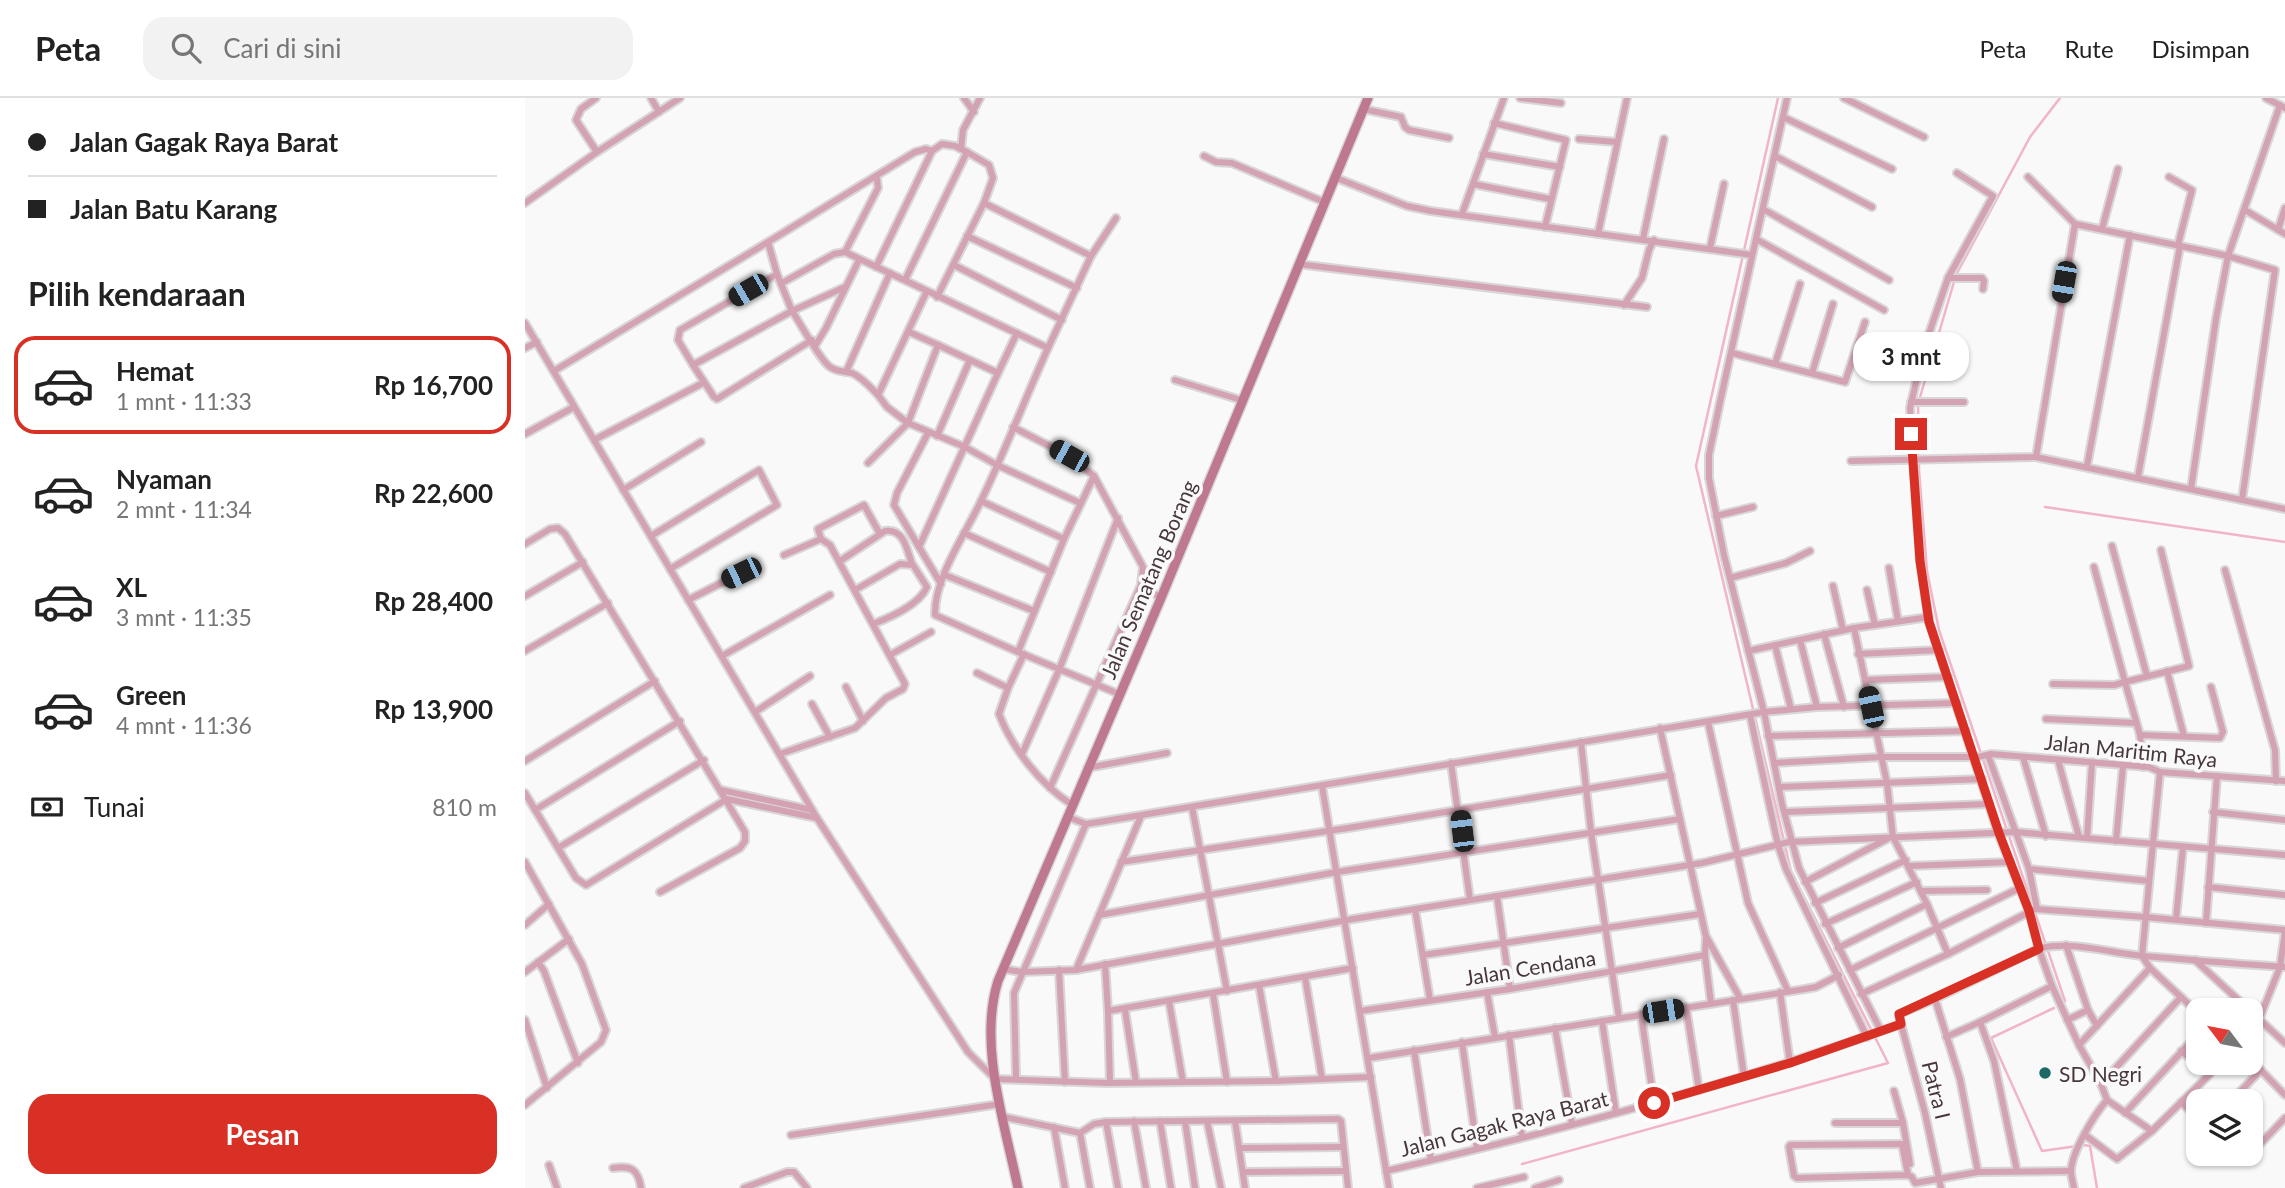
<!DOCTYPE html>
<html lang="id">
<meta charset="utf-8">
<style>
:root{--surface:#fff;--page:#f2f2f2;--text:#222;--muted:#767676;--line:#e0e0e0;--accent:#d93025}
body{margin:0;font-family:Lato,sans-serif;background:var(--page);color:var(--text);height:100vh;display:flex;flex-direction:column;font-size:26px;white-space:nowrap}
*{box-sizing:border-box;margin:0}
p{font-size:23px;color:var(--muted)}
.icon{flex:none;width:38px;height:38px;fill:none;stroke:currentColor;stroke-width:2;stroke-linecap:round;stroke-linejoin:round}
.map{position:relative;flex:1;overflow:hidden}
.details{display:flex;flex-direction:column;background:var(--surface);width:525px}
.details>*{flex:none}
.banner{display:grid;align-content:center;height:154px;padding:0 28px;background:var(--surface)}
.needle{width:46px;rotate:302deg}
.controls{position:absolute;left:1661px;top:900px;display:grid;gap:14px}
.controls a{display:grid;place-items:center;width:77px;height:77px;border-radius:14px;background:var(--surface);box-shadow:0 2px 5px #0004;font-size:35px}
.end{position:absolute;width:32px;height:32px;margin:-16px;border:9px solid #d93025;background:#fff;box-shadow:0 0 0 4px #fff}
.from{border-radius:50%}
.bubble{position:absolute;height:49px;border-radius:21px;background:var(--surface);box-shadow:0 2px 5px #0004;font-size:23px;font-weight:700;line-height:49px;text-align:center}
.car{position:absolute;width:21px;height:42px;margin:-21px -10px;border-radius:9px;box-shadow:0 0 5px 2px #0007;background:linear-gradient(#222 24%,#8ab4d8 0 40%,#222 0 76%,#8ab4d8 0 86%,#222 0)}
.banner b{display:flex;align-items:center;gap:24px;height:66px;font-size:26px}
.banner b+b{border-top:2px solid var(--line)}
.banner i{width:18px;height:18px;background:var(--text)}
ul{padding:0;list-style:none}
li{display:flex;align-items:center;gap:21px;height:98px;margin:0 14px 10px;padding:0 14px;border:4px solid transparent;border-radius:21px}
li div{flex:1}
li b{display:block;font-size:26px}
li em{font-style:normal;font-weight:700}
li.selected{border-color:var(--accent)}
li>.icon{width:63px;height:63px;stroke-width:1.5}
h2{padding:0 28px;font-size:32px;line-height:84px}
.pay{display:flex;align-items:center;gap:18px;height:77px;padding:0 28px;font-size:26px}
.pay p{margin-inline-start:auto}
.action{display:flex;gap:14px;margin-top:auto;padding:14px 28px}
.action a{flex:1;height:80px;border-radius:21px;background:var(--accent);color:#fff;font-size:28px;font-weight:700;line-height:80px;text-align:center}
header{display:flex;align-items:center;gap:42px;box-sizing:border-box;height:98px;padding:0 35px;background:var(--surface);border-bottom:2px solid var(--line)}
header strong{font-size:33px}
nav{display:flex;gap:38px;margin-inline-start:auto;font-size:24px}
.search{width:490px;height:63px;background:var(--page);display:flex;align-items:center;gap:18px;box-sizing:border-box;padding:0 24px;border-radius:21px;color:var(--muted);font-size:26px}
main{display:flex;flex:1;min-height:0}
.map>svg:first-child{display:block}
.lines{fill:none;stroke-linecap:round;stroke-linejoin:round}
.stream{stroke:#f1b4c9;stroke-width:2.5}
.street-casing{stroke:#d9d6d7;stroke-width:10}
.secondary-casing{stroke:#d9d6d7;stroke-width:12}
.street{stroke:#d4a3b3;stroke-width:6}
.secondary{stroke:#be7991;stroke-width:9}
.route{stroke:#d93025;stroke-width:9}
.poi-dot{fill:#1c6966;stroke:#f9f9f9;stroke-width:2.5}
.labels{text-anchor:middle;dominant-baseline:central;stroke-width:7;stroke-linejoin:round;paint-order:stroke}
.street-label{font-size:21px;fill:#47373c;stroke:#f9f9f9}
.poi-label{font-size:21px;fill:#47373c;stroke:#f9f9f9;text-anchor:start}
</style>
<header>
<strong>Peta</strong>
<div class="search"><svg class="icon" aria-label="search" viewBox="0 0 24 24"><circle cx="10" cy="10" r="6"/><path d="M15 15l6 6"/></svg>Cari di sini</div>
<nav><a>Peta</a><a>Rute</a><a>Disimpan</a></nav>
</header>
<main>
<section class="details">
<div class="banner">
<b><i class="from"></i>Jalan Gagak Raya Barat</b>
<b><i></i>Jalan Batu Karang</b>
</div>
<h2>Pilih kendaraan</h2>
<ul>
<li class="selected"><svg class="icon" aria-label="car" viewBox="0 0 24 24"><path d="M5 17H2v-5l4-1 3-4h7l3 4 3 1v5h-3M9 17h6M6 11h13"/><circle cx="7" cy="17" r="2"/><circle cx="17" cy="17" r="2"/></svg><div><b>Hemat</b><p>1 mnt · 11:33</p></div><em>Rp 16,700</em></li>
<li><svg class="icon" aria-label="car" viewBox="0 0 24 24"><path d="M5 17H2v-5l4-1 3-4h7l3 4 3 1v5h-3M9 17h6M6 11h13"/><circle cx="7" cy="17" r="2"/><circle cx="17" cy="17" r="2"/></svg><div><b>Nyaman</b><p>2 mnt · 11:34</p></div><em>Rp 22,600</em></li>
<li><svg class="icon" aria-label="car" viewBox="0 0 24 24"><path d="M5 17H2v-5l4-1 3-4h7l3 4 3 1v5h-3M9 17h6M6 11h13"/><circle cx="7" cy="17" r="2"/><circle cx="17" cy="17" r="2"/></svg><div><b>XL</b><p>3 mnt · 11:35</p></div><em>Rp 28,400</em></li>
<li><svg class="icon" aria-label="car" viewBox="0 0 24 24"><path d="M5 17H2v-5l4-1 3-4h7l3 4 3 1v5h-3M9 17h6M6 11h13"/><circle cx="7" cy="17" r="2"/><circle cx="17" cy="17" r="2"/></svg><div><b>Green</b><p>4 mnt · 11:36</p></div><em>Rp 13,900</em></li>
</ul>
<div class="pay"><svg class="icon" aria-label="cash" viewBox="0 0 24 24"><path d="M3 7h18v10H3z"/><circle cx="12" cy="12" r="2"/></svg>Tunai<p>810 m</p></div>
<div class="action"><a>Pesan</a></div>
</section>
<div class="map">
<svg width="1760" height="1090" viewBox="0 0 1760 1090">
<rect width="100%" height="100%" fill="#f9f9f9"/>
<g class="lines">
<g class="stream">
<polyline points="1535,0 1505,39 1431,177 1393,306 1394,372 1402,473 1414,532 1540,903"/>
<polyline points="1520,409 1760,444"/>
<polyline points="1529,910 1466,940 1517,1053 1559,1047 1565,1048 1572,1090"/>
<polyline points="997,1066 1363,965 1266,773 1171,368 1253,0"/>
</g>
<g class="street-casing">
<g id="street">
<polyline points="71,0 56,11 51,22 72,54"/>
<polyline points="126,0 134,14"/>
<polyline points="439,0 449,14"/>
<polyline points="995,0 1036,5"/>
<polyline points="1262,0 1195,304 1184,357 1184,380 1199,457 1239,614 1257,706 1274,770 1356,933"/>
<polyline points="1319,0 1399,39"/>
<polyline points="1741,0 1760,10"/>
<polyline points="838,11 876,19 880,29 884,32 924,40"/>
<polyline points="1258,19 1367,71"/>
<polyline points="969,25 1041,42 1020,129"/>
<polyline points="1054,41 1092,44"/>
<polyline points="436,51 438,32 455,0"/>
<polyline points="958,56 1035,69"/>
<polyline points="679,58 691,64 707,65 799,104"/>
<polyline points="1250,58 1347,109"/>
<path d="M 1432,75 L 1468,98 L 1423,180 L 1399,250 L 1385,310 L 1395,463 L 1404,524 L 1473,735 L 1504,813 L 1514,851 L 1527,888 L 1554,947 L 1576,986 L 1582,1002 C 1569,1017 1547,1053 1546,1073 C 1546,1078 1548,1085 1549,1090"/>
<polyline points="809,79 882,108 906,113 1227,157"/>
<polyline points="1503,79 1550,126"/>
<polyline points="1644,79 1667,92 1653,147"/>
<polyline points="948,86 1025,101"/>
<polyline points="0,105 72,54 155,0"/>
<polyline points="459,105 566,158 523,250"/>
<polyline points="1238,111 1364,182"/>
<polyline points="1720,112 1760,136"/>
<polyline points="937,116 979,0"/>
<polyline points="1577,131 1593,71"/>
<polyline points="1753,132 1760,110"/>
<polyline points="1073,136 1102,0"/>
<polyline points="442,138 552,190"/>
<polyline points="1118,141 1139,41"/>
<polyline points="1231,141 1359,212"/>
<polyline points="243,144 390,54 401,51 407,53 351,169"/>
<polyline points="1185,150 1199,86"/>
<polyline points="320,154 353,90 352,81 350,79"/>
<polyline points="566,158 591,120"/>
<polyline points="773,166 1122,209"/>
<polyline points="429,167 537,222"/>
<polyline points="1423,180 1457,180 1459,183 1458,191"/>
<polyline points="380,182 442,54 430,48 417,46 407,53"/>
<path d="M 257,185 L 309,156 L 320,154 L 523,250 C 500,301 480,353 456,403 C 440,437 409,480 410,517 L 493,554"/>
<polyline points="402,193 353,297 362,309 383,325 440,349 472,367 555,405"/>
<polyline points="412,199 459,105 468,80 464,67 442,54"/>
<polyline points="1099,207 1117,180 1124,152 1129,142"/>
<polyline points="0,225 292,720 443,954 470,981 582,985 751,983 846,979"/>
<polyline points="384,234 413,247"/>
<path d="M 287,242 L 192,301 L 189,299 L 168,267 L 267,213 C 276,226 294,261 305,269 C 312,274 320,273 327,275 C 338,280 345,289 353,297"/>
<polyline points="290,248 301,230 334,162"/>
<polyline points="0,250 12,244"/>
<polyline points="1207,255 1320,284 1340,224"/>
<polyline points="1250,266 1275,186"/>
<polyline points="168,267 153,242 155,232 252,176"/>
<polyline points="29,273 243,144 252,176 267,213 320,189"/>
<polyline points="321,274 365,175"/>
<polyline points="473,275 492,235"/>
<polyline points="1287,275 1308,206"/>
<polyline points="650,282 716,302"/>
<polyline points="1386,304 1439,304"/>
<polyline points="488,329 544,358 569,378 618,469 616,487 525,690"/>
<polyline points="403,335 372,395 369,407 416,486"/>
<polyline points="0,336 49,309"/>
<polyline points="412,338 445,262"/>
<polyline points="69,342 178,285"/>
<polyline points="1511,359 1760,411"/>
<polyline points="1326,363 1511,359 1550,126 1703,158 1750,172 1717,402"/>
<polyline points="343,365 383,325 413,247 473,275 394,449"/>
<polyline points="1562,368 1605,137"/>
<polyline points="569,378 539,441 493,554 594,596"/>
<polyline points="1613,379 1655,148"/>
<polyline points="1666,391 1691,221 1703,158 1755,7"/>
<polyline points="98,392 176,344"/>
<polyline points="456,403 539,441"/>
<polyline points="1191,418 1228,409"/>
<polyline points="439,435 526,474"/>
<polyline points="126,438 234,372 252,407 145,471"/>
<polyline points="296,441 293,431 339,407 355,436"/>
<polyline points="0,446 25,431 33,430 40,436 220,734 220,743 215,750 135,794"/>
<polyline points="1587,448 1622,578"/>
<path d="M 315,463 L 360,433 C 379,430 382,452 387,466"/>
<polyline points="1364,470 1373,523"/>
<polyline points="1700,472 1750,652 1751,683"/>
<polyline points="420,477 509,513"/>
<polyline points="1205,480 1261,465 1285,453"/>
<polyline points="616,487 636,500"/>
<polyline points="1308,488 1318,532"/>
<path d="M 330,492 L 375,466 L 388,467 L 402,489 C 394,507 366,519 348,526"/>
<polyline points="1342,492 1350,527"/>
<polyline points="0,498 58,464"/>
<polyline points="163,502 216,475"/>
<polyline points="1329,530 1362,685 1368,739 1402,806 1423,856"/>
<polyline points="1299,536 1319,609"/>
<polyline points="1275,542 1292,609"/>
<polyline points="1250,547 1266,611"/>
<polyline points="0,553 83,505"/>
<polyline points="1223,553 1329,530 1404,519"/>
<path d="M 499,556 L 483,590 L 474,616 C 487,650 516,687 546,706"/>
<polyline points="1333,556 1414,552"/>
<polyline points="365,557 406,534"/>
<polyline points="197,558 305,497"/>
<polyline points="1642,573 1659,638"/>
<polyline points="452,575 483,590"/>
<polyline points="1340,582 1423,579"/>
<polyline points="1528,586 1589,587 1600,584 1569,469"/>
<polyline points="321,589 338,623"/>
<polyline points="287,606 305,639"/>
<polyline points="230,614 285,578"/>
<polyline points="1225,617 1253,747 1261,771 1342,939"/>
<polyline points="1521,621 1611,625"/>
<polyline points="1183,624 1223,805 1263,893"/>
<polyline points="1135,630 1181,839 1180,857 1186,905"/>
<polyline points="1615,637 1695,640 1698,634 1686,589"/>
<polyline points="1243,638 1441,633"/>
<polyline points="1056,644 1066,734 1094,920"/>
<polyline points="255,656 330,630 361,600 378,591 380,586 305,447 296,441 259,457"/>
<polyline points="497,656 534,572 593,420"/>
<polyline points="1463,657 1504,771 1512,811"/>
<polyline points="1498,659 1521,738"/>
<polyline points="1533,662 1554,739"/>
<polyline points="0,663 130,583"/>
<polyline points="926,665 945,802"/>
<polyline points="1249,665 1356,659 1453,659 1466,656 1624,669 1635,674 1760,683"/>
<polyline points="1618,669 1615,637 1600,584 1664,568 1636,452"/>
<polyline points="562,670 642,655"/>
<polyline points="1635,674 1617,858 1625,870 1673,915"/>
<polyline points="797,688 864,1090"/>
<polyline points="1254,689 1457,681"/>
<polyline points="196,692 287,712"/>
<polyline points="0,695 51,780 61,787 202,701 292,720"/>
<polyline points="667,709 702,893"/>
<polyline points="10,712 155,623"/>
<polyline points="1260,714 1464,706"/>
<polyline points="1688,714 1760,722"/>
<polyline points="543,719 561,726 574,724 1239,614 1292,609 1432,605"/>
<polyline points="1562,740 1567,665"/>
<polyline points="1591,743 1598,668"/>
<polyline points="33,750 179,662"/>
<polyline points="0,764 57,866 81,932 76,944 0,1007"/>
<polyline points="596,764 823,730 1146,677"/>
<polyline points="1384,768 1485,764"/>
<polyline points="1504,771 1624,783"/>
<polyline points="1280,784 1362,741"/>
<polyline points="1683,789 1760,797"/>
<polyline points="1396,793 1462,792"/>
<polyline points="972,798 985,891"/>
<polyline points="1290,805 1381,762"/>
<polyline points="890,811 905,902"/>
<polyline points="574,817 812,774 1155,721"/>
<polyline points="1651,821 1658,749"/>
<polyline points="1681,825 1692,678"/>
<polyline points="1300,826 1392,784"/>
<polyline points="0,827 24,806"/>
<polyline points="1182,840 1215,900"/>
<polyline points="1541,847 1563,912 1572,928"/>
<polyline points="1313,850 1402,806"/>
<polyline points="898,857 1175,816"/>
<polyline points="1670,862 1760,945"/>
<polyline points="13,864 19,873 53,965"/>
<polyline points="580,866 583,913 828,870"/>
<polyline points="478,871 497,874 551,872 828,821 1177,765 1264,744 1490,734 1760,757"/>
<polyline points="534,872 540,984"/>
<polyline points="551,872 616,718"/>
<polyline points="1325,872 1495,790"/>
<polyline points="0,874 44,841"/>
<polyline points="780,879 797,981"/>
<polyline points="734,887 751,983"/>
<polyline points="962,894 970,939"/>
<polyline points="1255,894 1265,965"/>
<polyline points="688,896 702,984"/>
<polyline points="1336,896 1423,856 1510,811 1620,819 1760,832"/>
<path d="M 1410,901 L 1515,850 C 1550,843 1584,855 1618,858 C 1665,862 1713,866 1760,869"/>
<polyline points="1208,902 1219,978"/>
<polyline points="644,903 658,984"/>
<polyline points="1161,909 1174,992"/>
<polyline points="600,912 611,984"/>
<polyline points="583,913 585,985"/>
<polyline points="835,913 985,891 1180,857"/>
<polyline points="1116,916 1129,1005"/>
<polyline points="1735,919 1755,869 1760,834"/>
<polyline points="0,922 22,990"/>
<polyline points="1542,922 1563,912"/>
<polyline points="1077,923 1091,1015"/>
<polyline points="1376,926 1374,916 1410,901 1435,981 1453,1074"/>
<polyline points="1030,930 1047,1026"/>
<polyline points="984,937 997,1039"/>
<polyline points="1421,939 1455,924"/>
<polyline points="937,944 952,1051"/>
<polyline points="1554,947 1625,870"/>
<polyline points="889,952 906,1062"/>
<polyline points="844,960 1280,891 1291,889 1314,877"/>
<polyline points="1726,962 1760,997"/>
<polyline points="491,980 489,895 561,726"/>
<polyline points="1576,986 1656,899"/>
<polyline points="1369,993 1378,1025 1385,1066"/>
<polyline points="1582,1002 1627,1033"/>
<polyline points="1706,1003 1736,972"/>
<polyline points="1656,1004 1673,1020"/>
<polyline points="1600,1015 1673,936"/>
<polyline points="479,1019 555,1035 569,1026 581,1024 813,1021 816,1023 823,1090"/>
<polyline points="609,1023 621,1090"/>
<polyline points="635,1023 646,1090"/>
<polyline points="660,1023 670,1090"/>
<polyline points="682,1023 696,1090"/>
<polyline points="710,1023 720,1090"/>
<polyline points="581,1024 593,1090"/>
<polyline points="1310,1025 1378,1025"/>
<polyline points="529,1029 540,1090"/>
<polyline points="555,1035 565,1090"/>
<polyline points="266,1037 475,1006"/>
<polyline points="1560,1037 1592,1061 1627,1033 1685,976 1656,953"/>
<polyline points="714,1050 817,1049"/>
<polyline points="1711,1055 1721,1061 1760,1020"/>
<polyline points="24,1067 32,1090"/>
<path d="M 88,1070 C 106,1067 113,1071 116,1090"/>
<path d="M 861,1073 C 1035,1032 1208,987 1376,926 L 1400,1015 L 1416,1090"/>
<polyline points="1492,1073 1469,963 1455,924 1527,888"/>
<polyline points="719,1074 821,1073"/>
<polyline points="1383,1077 1377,1046 1265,1047 1264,1049 1269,1078 1272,1080 1383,1077 1387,1079 1390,1085 1453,1074 1546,1073"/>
<polyline points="219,1090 262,1074 269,1074 282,1090"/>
<polyline points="952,1090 999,1079"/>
<polyline points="1010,1090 1034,1082"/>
</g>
</g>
<g class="secondary-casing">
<path id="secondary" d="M 493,1090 C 480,1026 453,947 473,883 L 636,500 L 843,0"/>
</g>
<use href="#street" class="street"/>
<use href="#secondary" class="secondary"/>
</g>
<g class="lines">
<polyline class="route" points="1129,1005 1265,965 1376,926 1374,916 1514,851 1504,813 1474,735 1404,524 1395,463 1386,336"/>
</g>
<circle class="poi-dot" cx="1520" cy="975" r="7"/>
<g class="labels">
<g class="street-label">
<text transform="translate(623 481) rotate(-67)">Jalan Sematang Borang</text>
<text transform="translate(1606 652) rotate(6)">Jalan Maritim Raya</text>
<text transform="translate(1005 869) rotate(-9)">Jalan Cendana</text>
<text transform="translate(1412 992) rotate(76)">Patra I</text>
<text transform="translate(979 1025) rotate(-14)">Jalan Gagak Raya Barat</text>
</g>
<g class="poi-label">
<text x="1534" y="975">SD Negri</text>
</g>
</g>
</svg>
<div class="controls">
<a><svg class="needle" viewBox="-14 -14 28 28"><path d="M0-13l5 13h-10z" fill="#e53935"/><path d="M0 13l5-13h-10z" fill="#767676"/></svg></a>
<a><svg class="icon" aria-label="layers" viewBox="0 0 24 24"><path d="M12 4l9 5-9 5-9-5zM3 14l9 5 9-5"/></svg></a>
</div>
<i class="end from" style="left:1129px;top:1005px"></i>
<i class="end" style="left:1386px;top:336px"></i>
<div class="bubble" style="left:1328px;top:234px;width:116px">3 mnt</div>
<i class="car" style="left:1539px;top:184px;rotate:190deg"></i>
<i class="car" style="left:223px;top:192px;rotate:240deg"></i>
<i class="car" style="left:544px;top:358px;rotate:299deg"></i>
<i class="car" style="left:216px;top:475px;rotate:244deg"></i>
<i class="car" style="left:1346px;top:609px;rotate:348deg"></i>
<i class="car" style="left:937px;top:733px;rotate:353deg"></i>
<i class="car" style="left:1138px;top:913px;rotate:81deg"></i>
</div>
</main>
